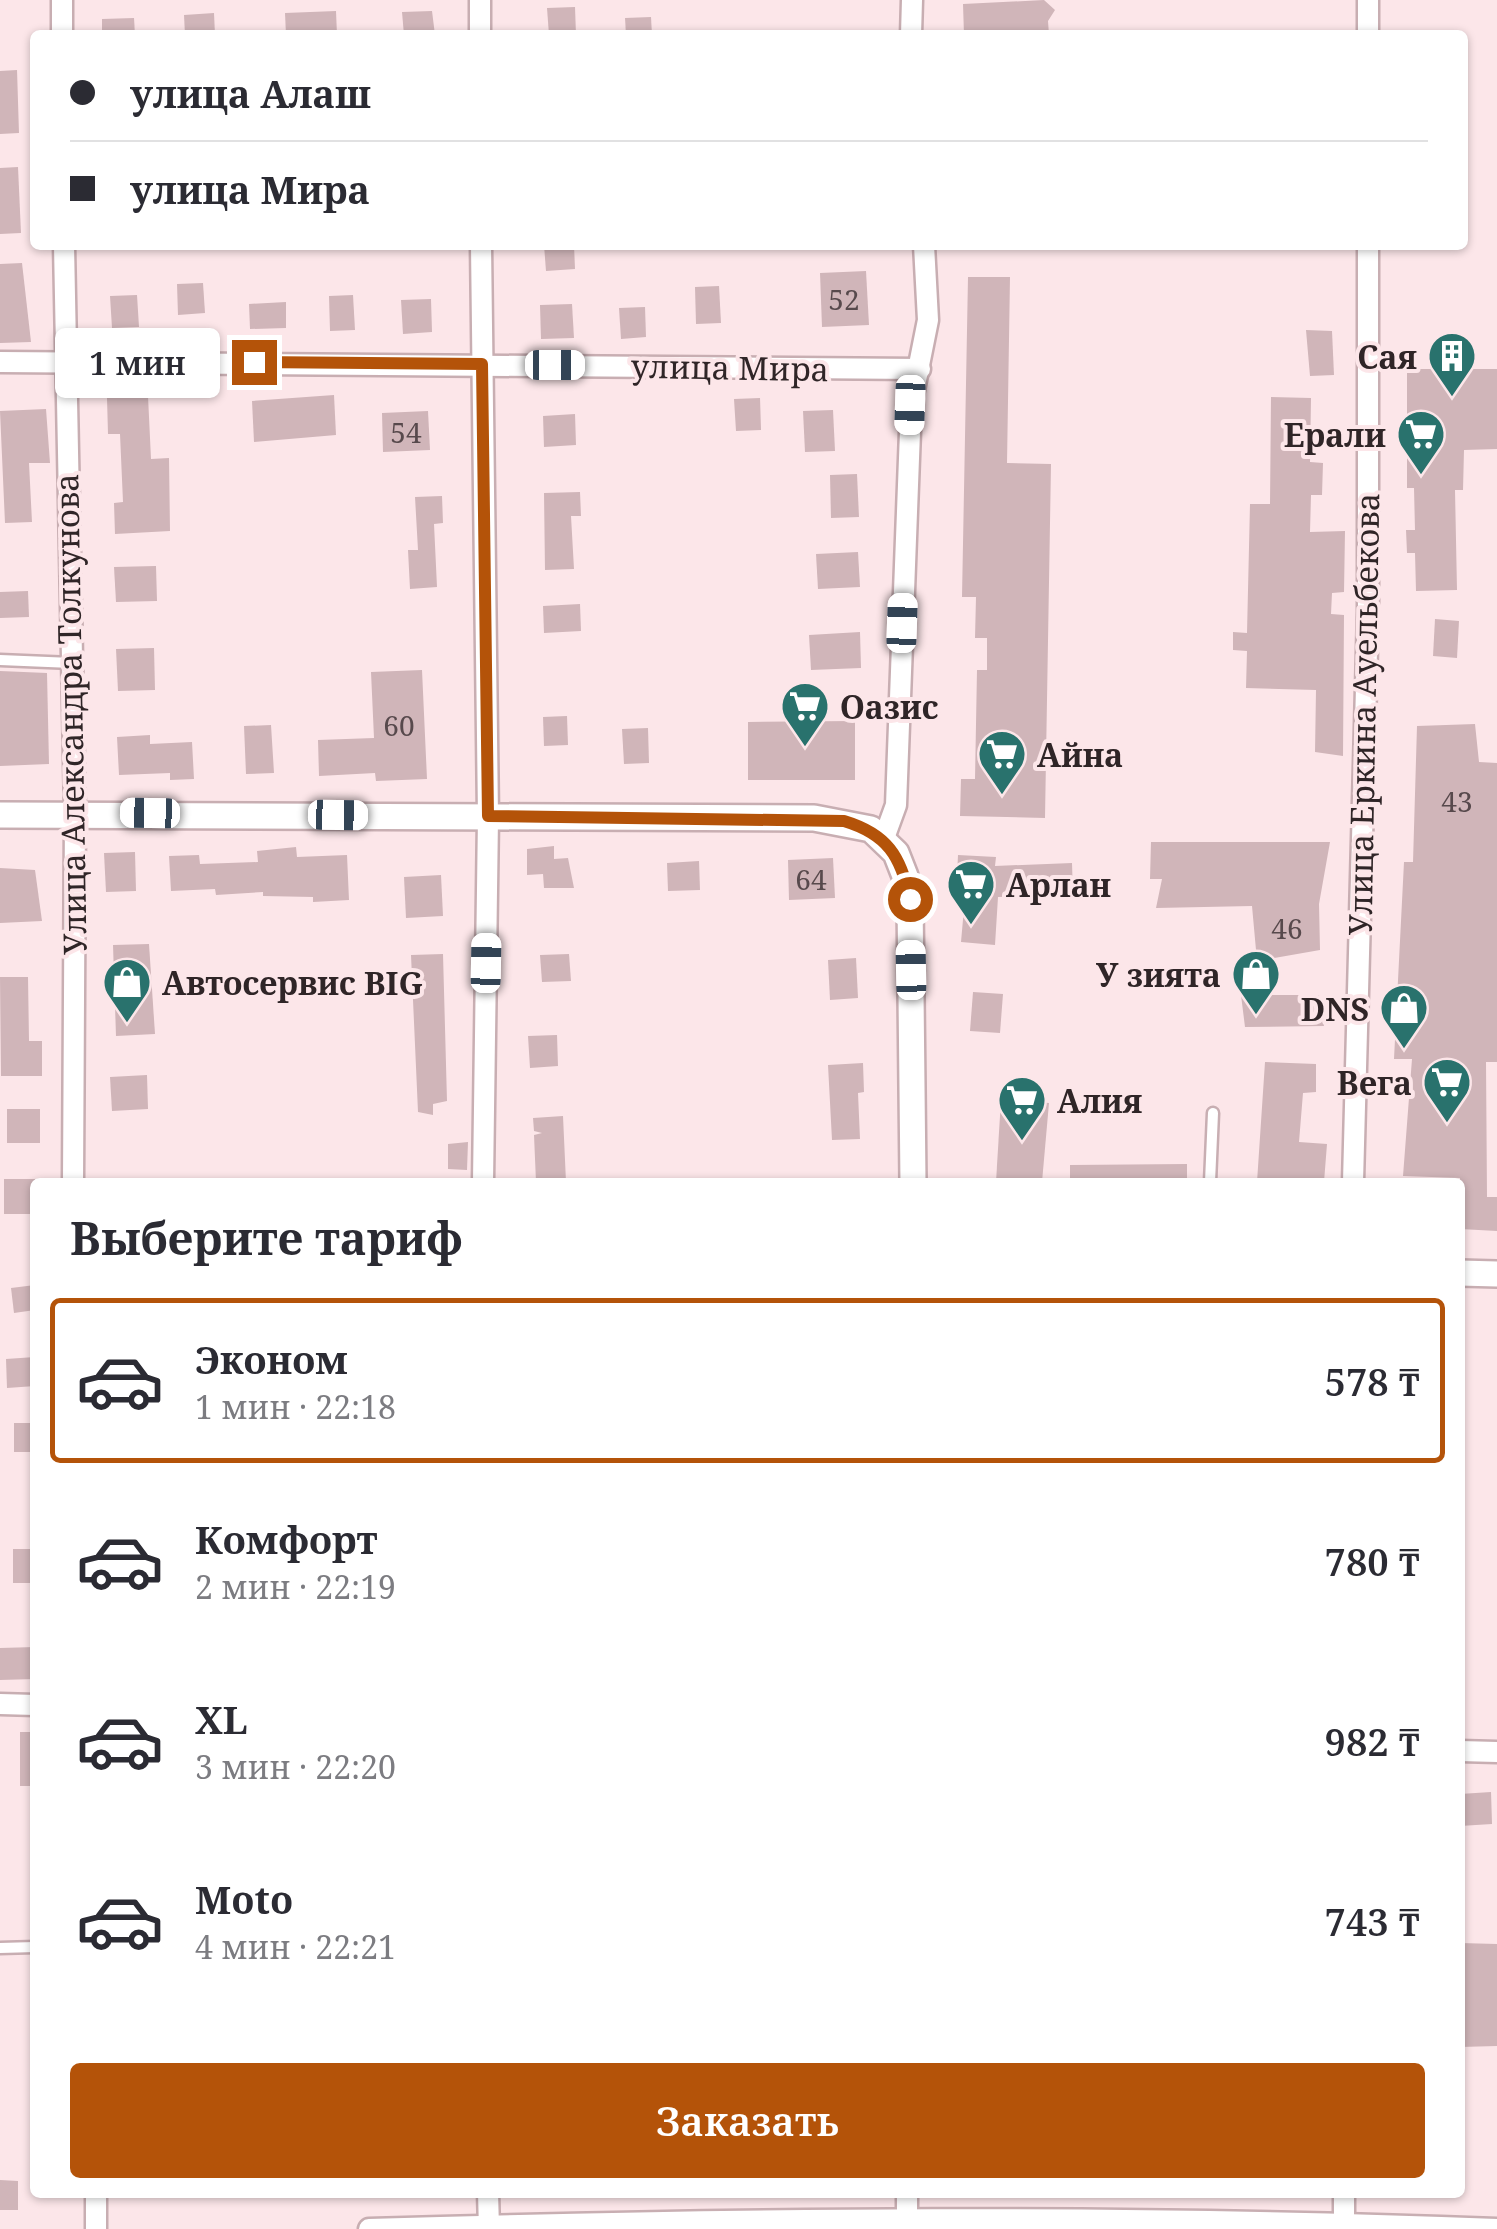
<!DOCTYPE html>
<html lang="ru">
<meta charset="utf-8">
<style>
:root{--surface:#fff;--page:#f7f7f7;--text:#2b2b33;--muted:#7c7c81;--line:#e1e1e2;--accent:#b45309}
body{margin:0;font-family:"Noto Serif",serif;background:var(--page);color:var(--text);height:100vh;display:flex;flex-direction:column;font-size:38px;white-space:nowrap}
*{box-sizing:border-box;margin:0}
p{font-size:32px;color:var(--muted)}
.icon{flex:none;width:55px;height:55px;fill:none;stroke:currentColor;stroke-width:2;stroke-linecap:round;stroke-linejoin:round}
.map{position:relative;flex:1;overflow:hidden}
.side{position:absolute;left:30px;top:1178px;width:1435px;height:1020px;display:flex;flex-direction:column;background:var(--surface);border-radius:10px;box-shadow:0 2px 8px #0004}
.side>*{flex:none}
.banner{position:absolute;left:30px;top:30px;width:1438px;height:220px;border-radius:10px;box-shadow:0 2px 8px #0004;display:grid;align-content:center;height:220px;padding:0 40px;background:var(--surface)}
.end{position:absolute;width:45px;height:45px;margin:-22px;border:12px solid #b45309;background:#fff;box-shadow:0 0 0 5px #fff}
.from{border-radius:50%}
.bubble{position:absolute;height:70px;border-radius:10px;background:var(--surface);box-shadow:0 2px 8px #0004;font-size:32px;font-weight:600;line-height:70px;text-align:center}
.car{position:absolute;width:30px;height:60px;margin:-30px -15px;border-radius:12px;box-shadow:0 0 8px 2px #0007;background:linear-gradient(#fff 24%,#345 0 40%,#fff 0 76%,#345 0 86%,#fff 0)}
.banner b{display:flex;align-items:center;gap:35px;height:95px;font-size:38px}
.banner b+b{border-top:2px solid var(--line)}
.banner i{width:25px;height:25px;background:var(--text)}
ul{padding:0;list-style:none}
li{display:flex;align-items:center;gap:30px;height:165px;margin:0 20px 15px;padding:0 20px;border:5px solid transparent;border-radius:10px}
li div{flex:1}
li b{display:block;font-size:38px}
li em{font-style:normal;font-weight:600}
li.selected{border-color:var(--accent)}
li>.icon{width:90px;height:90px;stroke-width:1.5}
h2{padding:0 40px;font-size:45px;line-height:120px}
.cta{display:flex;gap:20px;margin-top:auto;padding:20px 40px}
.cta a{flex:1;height:115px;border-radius:10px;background:var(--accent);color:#fff;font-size:40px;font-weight:600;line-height:115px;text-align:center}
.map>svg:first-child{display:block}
.building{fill:#d0b5b9}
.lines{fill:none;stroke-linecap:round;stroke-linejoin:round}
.service-casing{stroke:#c8aeb2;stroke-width:15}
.minor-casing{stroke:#c8aeb2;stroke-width:25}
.tertiary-casing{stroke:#c8aeb2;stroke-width:30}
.service{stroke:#fff;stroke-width:10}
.minor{stroke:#fff;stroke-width:20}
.tertiary{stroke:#fff;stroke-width:25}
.route{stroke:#b45309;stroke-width:12}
.labels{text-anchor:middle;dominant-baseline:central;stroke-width:8;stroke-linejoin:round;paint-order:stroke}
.number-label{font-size:28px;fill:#57494c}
.poi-label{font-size:32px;font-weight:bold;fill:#2f2527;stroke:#fce6e9;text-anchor:end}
.street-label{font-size:32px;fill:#2f2527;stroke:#fce6e9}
</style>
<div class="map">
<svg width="1497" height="2229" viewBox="0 0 1497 2229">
<rect width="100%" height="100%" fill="#fce6e9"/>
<g class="building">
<polygon points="1044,0 1055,10 1048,21 1049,35 964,35 963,4"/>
<polygon points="575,7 576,35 549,35 547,8"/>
<polygon points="336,11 337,35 286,35 285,13"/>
<polygon points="432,11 435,35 404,35 402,12"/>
<polygon points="214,13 215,35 185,35 184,15"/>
<polygon points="651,17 652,35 626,35 625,18"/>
<polygon points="134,18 135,35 102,35 102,19"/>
<polygon points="17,70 19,133 0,134 0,71"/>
<polygon points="18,167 21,233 0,234 0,168"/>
<polygon points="544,245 574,245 575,269 546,271"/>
<polygon points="22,263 31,342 0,343 0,264"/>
<polygon points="866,271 869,325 822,327 820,273"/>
<polygon points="968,277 1010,277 1007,463 1051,464 1045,818 960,816 961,779 975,779 977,670 987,670 987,638 975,638 976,597 962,597"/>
<polygon points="203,283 205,313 178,315 177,284"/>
<polygon points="719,286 721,323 696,324 695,287"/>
<polygon points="137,295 139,327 112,328 110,296"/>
<polygon points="353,295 355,330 330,331 329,296"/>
<polygon points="431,299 432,332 403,334 401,300"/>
<polygon points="286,302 286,328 250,329 249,304"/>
<polygon points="572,304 574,338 541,339 540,305"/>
<polygon points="645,307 646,337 621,339 619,308"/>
<polygon points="1306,330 1332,331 1334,375 1310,376"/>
<polygon points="1407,369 1497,369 1497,449 1464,450 1463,490 1455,490 1457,590 1416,591 1415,553 1407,553 1406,530 1415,530 1414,488 1407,488"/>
<polygon points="334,395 336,435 254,442 252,401"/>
<polygon points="148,396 151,459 169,458 170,531 115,534 114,503 123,502 120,434 108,434 107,398"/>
<polygon points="1271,397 1311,398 1310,462 1323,463 1322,495 1311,495 1310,532 1345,531 1344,592 1332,593 1331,614 1344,615 1343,756 1315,752 1316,690 1246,688 1247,651 1233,650 1233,632 1247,633 1250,504 1270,504"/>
<polygon points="760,398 761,430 736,431 734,399"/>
<polygon points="46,409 50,463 29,463 32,522 5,523 0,411"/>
<polygon points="833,410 835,451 805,452 803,411"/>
<polygon points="428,411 430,450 383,452 382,413"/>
<polygon points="575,414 576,445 544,447 543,416"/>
<polygon points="857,474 859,517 831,518 830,475"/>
<polygon points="580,492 581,516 571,516 574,569 545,570 544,493"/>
<polygon points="442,496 443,523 434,524 437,587 410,589 408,550 418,550 415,497"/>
<polygon points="858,552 860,587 818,589 816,554"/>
<polygon points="156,566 157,601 116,602 114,567"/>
<polygon points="28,591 29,617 0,618 0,592"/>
<polygon points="580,604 581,631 544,633 543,606"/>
<polygon points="1435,619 1459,621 1457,658 1433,656"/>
<polygon points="860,632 861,668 811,670 809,635"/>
<polygon points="154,648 155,690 118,691 116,649"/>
<polygon points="422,670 427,779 376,781 375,773 319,776 318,740 374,738 371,672"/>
<polygon points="0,671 47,673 49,764 0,766"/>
<polygon points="567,716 568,745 544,746 543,717"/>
<polygon points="855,721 855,780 748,780 748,722"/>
<polygon points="1475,724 1479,762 1497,763 1497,1062 1486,1062 1487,1197 1497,1197 1497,1231 1460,1229 1460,1178 1403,1176 1412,1059 1394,1059 1404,862 1413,862 1417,726"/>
<polygon points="271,725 274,773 246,774 244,726"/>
<polygon points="648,728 649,763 624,764 622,729"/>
<polygon points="150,735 150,744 192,742 194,779 170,780 170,773 119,775 117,737"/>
<polygon points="1151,842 1330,842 1319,904 1320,950 1257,961 1252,906 1156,908 1162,879 1150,879"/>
<polygon points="554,846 554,859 568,858 574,888 544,888 543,874 527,875 527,849"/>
<polygon points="296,847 297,857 347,855 349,900 313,902 313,897 263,896 263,892 216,895 215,889 171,891 169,856 199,855 200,864 258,862 257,851"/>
<polygon points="135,852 136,891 106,892 104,853"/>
<polygon points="958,855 996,857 995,866 1072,863 1073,895 998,897 995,945 961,942 965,897 956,897"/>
<polygon points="833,858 835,898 789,900 788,860"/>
<polygon points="699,861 700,890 668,891 667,863"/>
<polygon points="0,868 35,870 42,921 0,923"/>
<polygon points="441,875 443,916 406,918 404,877"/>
<polygon points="149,944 155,1034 116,1036 113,945"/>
<polygon points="443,954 447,1101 433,1104 433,1115 418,1112 411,955"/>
<polygon points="569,954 571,981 542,982 540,955"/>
<polygon points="856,958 858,998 830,1000 828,960"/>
<polygon points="0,977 28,977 29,1041 42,1041 42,1076 1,1076"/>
<polygon points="973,992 1003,994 1000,1033 970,1031"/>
<polygon points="1241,995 1319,995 1324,1026 1245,1027"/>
<polygon points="557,1035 558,1066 530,1068 528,1036"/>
<polygon points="1265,1062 1316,1064 1316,1092 1303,1093 1299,1142 1327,1144 1324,1182 1257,1182"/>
<polygon points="863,1063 864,1092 858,1093 860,1139 832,1140 828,1065"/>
<polygon points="147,1075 148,1109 112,1111 110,1077"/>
<polygon points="1001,1099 1049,1103 1042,1182 996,1182"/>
<rect x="7" y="1109" width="33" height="34"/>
<polygon points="563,1116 566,1182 536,1182 534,1135 542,1133 534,1131 533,1118"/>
<polygon points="468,1142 467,1170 448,1169 448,1144"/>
<polygon points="1187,1164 1187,1182 1070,1182 1070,1165"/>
<rect x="4" y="1179" width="31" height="35"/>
<polygon points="35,1285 35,1310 14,1313 11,1288"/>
<polygon points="35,1357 35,1386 7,1388 6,1359"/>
<rect x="14" y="1423" width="21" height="29"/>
<rect x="13" y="1549" width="22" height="34"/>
<polygon points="35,1647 35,1679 0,1680 0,1648"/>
<rect x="20" y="1732" width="15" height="54"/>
<polygon points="1491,1792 1492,1824 1460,1826 1460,1794"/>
<polygon points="1460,1943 1497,1944 1497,2046 1460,2047"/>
<polygon points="0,2180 18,2181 18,2210 0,2210"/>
</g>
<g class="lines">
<g class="service-casing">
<g id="service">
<polyline points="0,660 72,663"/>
<polyline points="1210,1182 1213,1113"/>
<polyline points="0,1948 35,1947"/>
</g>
</g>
<g class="minor-casing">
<g id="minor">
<polyline points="62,0 62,35"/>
<polyline points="480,0 480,35"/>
<polyline points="911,35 912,0"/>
<polyline points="1368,35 1368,0"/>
<polyline points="64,245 75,813 73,1182"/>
<polyline points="481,245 488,817 483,1182"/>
<polyline points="0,362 920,369"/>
<polyline points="884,838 896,805 911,405 928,320 924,245"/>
<polyline points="1353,1182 1368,611 1368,245"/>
<polyline points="0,1704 35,1705"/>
<polyline points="1460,1751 1497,1752"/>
<polyline points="96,2192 96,2229"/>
<polyline points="488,2192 489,2229"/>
<path d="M 369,2229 C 744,2218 1122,2214 1497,2229"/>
<polyline points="907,2229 907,2192"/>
<polyline points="1344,2229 1344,2192"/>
</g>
</g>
<g class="tertiary-casing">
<g id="tertiary">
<polyline points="0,815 814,818 871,829 896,853 905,876 910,899 913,1182"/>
<polyline points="1460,1273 1497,1274"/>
</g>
</g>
<use href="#service" class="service"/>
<use href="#minor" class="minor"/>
<use href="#tertiary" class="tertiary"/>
</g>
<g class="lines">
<path class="route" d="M 254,362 L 482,364 L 488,816 L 844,821 C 887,834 901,856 910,899"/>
</g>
<defs>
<g id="building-pin" transform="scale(2.5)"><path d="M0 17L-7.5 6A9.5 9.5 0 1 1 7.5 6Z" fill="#29726d" stroke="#fce6e9"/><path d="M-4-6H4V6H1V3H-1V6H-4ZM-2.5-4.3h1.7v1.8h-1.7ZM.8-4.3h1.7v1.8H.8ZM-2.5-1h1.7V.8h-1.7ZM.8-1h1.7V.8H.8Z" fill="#fff"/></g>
<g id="supermarket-pin" transform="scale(2.5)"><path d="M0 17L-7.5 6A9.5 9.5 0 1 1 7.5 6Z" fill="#29726d" stroke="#fce6e9"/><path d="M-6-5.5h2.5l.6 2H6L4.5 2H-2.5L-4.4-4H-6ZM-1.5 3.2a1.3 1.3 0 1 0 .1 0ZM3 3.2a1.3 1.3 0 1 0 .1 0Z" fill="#fff"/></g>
<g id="shop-pin" transform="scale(2.5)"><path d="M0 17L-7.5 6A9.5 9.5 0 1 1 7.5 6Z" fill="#29726d" stroke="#fce6e9"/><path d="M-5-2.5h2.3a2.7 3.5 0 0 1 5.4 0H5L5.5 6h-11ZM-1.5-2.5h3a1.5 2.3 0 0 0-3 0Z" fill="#fff"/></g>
</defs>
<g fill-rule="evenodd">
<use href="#building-pin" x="1452" y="356"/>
<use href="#supermarket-pin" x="1421" y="434"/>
<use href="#supermarket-pin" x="805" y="706"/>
<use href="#supermarket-pin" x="1002" y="754"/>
<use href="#supermarket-pin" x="971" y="884"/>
<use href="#shop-pin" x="1256" y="974"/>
<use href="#shop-pin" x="127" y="982"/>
<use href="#shop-pin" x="1404" y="1008"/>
<use href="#supermarket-pin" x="1447" y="1082"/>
<use href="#supermarket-pin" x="1022" y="1100"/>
</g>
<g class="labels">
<g class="number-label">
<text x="844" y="299">52</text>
<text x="406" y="432">54</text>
<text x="399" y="725">60</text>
<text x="1457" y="801">43</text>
<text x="811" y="879">64</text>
<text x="1287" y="928">46</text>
</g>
<g class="poi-label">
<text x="1417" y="356">Сая</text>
<text x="1386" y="434">Ерали</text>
<text x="840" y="706" text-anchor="start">Оазис</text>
<text x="1037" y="754" text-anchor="start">Айна</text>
<text x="1006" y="884" text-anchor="start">Арлан</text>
<text x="1221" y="974">У зията</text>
<text x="162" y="982" text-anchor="start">Автосервис BIG</text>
<text x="1369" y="1008">DNS</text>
<text x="1412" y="1082">Вега</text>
<text x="1057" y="1100" text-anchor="start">Алия</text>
</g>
<g class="street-label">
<text transform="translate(730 367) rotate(1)">улица Мира</text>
<text transform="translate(70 714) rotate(-91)">Улица Александра Толкунова</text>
<text transform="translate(1363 714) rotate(-89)">Улица Еркина Ауельбекова</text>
</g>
</g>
</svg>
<i class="end from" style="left:910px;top:899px"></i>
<i class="end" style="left:254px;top:362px"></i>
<div class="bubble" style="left:55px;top:328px;width:165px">1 мин</div>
<i class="car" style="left:555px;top:365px;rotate:90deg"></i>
<i class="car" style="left:910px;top:405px;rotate:182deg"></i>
<i class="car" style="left:902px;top:623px;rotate:2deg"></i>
<i class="car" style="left:150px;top:813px;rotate:271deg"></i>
<i class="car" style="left:338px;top:815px;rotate:91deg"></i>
<i class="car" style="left:486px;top:963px;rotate:1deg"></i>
<i class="car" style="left:911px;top:970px;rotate:359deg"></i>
<div class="banner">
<b><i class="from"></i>улица Алаш</b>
<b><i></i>улица Мира</b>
</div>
<section class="side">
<h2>Выберите тариф</h2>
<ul>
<li class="selected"><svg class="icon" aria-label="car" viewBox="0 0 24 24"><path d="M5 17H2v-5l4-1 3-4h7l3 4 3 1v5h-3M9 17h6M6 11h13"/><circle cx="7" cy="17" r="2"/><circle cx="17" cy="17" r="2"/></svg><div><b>Эконом</b><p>1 мин · 22:18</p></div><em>578 ₸</em></li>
<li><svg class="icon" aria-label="car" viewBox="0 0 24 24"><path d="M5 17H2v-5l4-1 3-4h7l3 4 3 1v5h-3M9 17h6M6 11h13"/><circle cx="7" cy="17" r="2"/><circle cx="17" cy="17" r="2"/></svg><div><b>Комфорт</b><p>2 мин · 22:19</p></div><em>780 ₸</em></li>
<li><svg class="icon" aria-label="car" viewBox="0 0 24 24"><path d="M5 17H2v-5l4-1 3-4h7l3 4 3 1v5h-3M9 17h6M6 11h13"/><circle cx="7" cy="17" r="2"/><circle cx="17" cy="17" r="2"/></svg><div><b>XL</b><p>3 мин · 22:20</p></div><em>982 ₸</em></li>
<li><svg class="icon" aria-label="car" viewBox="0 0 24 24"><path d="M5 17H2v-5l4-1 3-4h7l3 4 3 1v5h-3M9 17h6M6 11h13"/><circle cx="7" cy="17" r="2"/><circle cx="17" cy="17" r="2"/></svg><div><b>Moto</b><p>4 мин · 22:21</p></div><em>743 ₸</em></li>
</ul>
<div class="cta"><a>Заказать</a></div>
</section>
</div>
